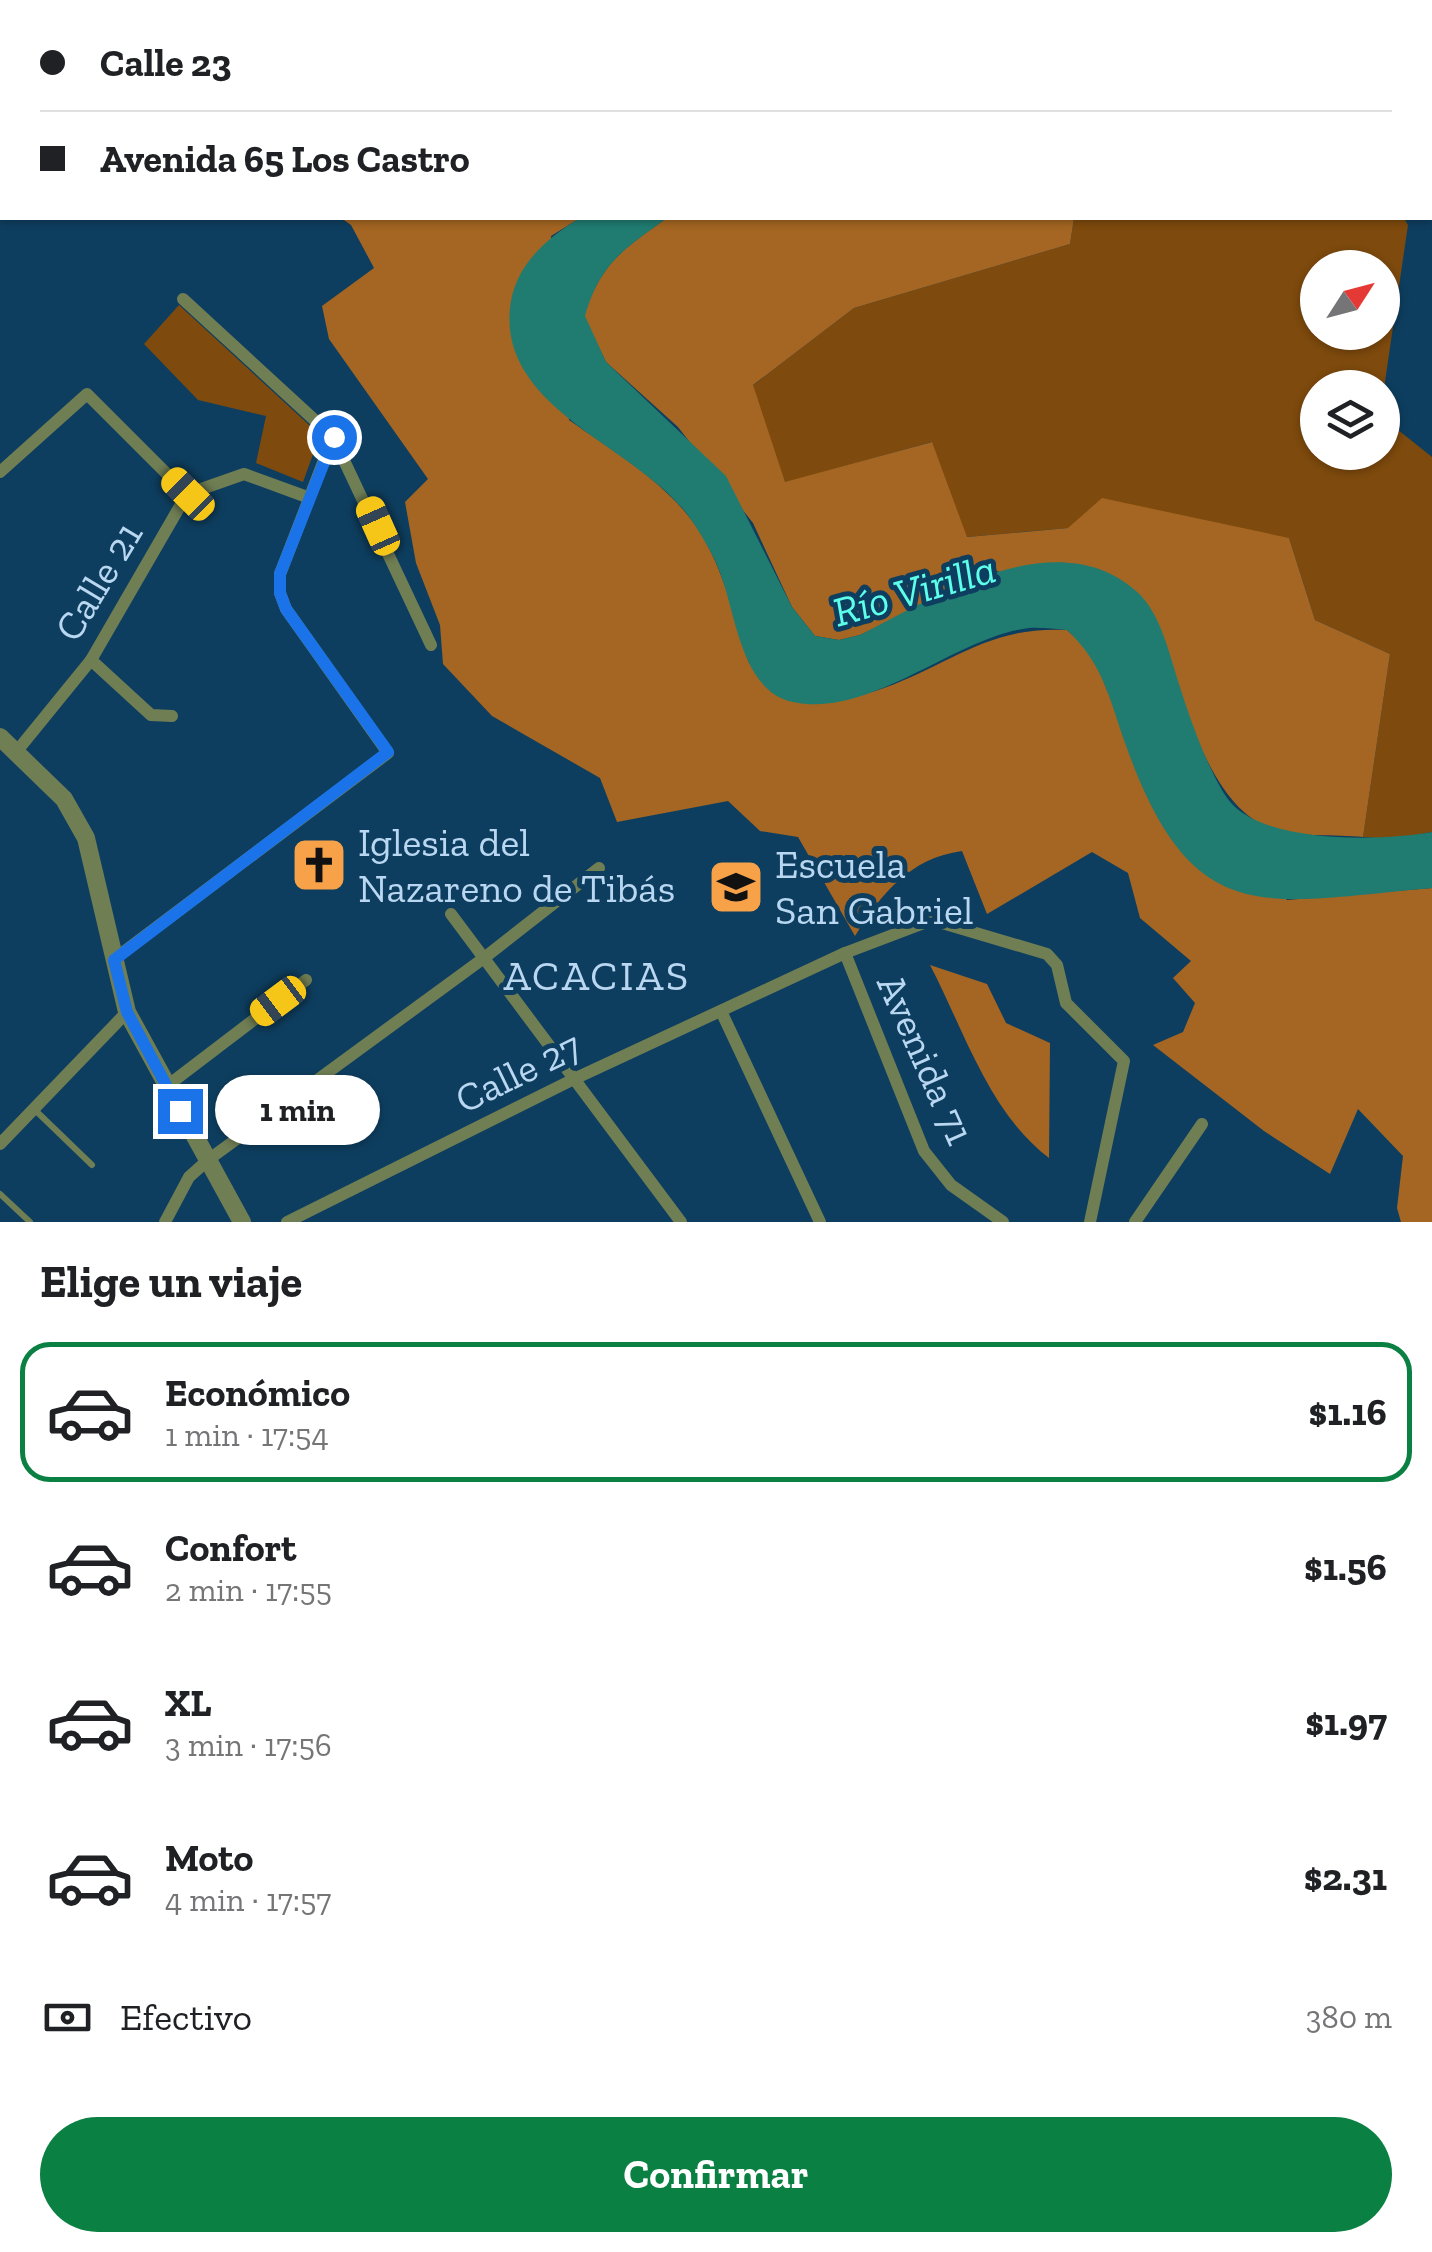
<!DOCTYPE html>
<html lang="es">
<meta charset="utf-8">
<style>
:root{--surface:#fff;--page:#f6f6f6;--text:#202124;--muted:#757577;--line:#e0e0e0;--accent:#0b8043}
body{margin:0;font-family:"Zilla Slab",serif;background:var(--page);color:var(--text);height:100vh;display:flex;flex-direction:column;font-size:38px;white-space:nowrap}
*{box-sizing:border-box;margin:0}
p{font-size:32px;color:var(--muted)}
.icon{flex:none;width:55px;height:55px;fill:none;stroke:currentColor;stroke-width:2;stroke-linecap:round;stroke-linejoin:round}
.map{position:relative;height:1222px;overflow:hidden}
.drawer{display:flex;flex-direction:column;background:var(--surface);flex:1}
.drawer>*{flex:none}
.hud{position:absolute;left:0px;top:0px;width:1432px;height:220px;box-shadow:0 2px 8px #0004;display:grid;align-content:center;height:220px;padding:0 40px;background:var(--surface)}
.needle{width:65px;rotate:54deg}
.controls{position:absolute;left:1300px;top:250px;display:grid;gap:20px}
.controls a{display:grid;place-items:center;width:100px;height:100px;border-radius:50%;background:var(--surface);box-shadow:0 2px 8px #0004;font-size:50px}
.end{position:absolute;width:45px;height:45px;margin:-22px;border:12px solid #1a73e8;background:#fff;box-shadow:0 0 0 5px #fff}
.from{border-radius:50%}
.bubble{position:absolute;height:70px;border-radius:35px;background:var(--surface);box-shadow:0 2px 8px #0004;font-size:32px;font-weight:700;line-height:70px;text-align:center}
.car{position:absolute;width:30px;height:60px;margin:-30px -15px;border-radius:12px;box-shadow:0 0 8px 2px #0007;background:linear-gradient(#f5c518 24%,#345 0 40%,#f5c518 0 76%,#345 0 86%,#f5c518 0)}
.hud b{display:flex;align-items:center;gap:35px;height:95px;font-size:38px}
.hud b+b{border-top:2px solid var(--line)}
.hud i{width:25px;height:25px;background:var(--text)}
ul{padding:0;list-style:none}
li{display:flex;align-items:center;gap:30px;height:140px;margin:0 20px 15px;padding:0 20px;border:5px solid transparent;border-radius:30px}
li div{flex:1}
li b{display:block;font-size:38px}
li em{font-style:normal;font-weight:700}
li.current{border-color:var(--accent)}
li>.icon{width:90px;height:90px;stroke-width:1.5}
h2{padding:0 40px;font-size:45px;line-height:120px}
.pay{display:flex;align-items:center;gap:25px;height:110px;padding:0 40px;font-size:38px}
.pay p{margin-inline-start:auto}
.cta{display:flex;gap:20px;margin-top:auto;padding:20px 40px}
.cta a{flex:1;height:115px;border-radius:60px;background:var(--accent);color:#fff;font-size:40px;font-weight:700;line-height:115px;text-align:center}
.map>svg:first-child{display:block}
.green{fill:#7e4a0d;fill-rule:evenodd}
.forest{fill:#a46622}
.water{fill:#207c71}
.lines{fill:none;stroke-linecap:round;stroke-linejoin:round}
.service{stroke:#707e54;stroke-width:6}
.minor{stroke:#707e54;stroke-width:12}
.tertiary{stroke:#707e54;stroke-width:18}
.route{stroke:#1a73e8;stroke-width:12}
.labels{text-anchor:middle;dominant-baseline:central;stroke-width:10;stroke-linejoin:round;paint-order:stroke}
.street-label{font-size:40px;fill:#b9d7f1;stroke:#0e3e5f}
.poi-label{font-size:40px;fill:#b9d7f1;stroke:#0e3e5f;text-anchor:start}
.water-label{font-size:42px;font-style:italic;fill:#5dfeea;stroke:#0e3e5f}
.neighbourhood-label{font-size:42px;letter-spacing:2.5px;fill:#b9d7f1;stroke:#0e3e5f}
</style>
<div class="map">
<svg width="1432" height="1222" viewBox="0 0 1432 1222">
<rect width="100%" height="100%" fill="#0e3e5f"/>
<g class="green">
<path d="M 1074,218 L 1404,218 L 1408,225 L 1383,395 L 1382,388 L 1318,388 L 1318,452 L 1382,452 L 1383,418 L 1432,457 L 1432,832 L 1392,839 L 1363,837 L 1390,654 L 1315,620 L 1289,538 L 1068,528 L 966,537 L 931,442 L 785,483 L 752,386 L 854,308 L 1070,244 ZM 1318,268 L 1382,268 L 1382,332 L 1318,332 Z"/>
<polygon points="179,305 320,435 303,482 256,463 266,416 198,400 144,344"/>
</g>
<g class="forest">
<polygon points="787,0 1176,0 786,2"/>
<path d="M 341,218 L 580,218 L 551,236 L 569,420 C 610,449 659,478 690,518 C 722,559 733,614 749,663 L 816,704 C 838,699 863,696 884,688 C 953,663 988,626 1067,630 L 1093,654 L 1108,693 L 1287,900 L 1432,888 L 1432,1222 L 1401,1222 L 1397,1208 L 1403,1156 L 1358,1109 L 1330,1174 L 1264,1131 L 1153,1045 L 1183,1032 L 1195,1003 L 1173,978 L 1191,961 L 1140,918 L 1128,873 L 1092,852 L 987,914 L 962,851 C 910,858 881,894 855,936 L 798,837 L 760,831 L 728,801 L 617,822 L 600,778 L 492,716 L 443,664 L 440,625 L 416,563 L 405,502 L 428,479 L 329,339 L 322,306 L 374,268 L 351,225 Z"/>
<path d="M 667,218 L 1074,218 L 1070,244 L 854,308 L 753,385 L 785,482 L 932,442 L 967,537 L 1068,528 L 1102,498 L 1289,538 L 1315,620 L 1390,654 L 1363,837 C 1335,834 1296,838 1270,828 C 1206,804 1181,691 1161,631 L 997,571 L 860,635 L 839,640 L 815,636 L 792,607 L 753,523 L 678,427 L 606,362 L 584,316 C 601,263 623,249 667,218 Z"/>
<path d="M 930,965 L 987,984 L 1006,1023 L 1050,1043 L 1049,1158 C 989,1113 964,1030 930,965 Z"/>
</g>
<path class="water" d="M 580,218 L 667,218 C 624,249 600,263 585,316 L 606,362 L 726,476 L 792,607 L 815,636 L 839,640 L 860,635 C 936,596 1057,521 1136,591 C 1161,612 1170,657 1180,687 C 1189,716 1213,785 1233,805 C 1272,844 1382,841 1432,832 L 1432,888 C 1262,903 1192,932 1125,743 C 1109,697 1103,664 1067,630 C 1055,629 1041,627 1029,628 C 957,636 870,719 793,702 C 740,691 736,611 719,570 C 713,554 703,538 694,524 C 648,449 499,414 510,308 C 514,267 545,239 580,218 Z"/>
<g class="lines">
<g class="service">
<polyline points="35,1110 92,1165"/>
<polyline points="0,1194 30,1222"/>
</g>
<g class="minor">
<polyline points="288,0 290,2"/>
<polyline points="16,2 20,0"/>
<polyline points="175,2 178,0"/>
<polyline points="354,2 362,0"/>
<polyline points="0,15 2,13"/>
<polyline points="0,103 2,107"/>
<polyline points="0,169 2,166"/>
<polyline points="183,299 333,437 431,645"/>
<polyline points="0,472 87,394 187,494"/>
<polyline points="91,660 151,715 172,716"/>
<polyline points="17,751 91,660 187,494 244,474 307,497"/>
<polyline points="451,914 681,1222"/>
<polyline points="845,953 924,1151 951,1185 1003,1222"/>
<polyline points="113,960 388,753 286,609 280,593 280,574 333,437"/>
<polyline points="721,1011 820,1222"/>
<polyline points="167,1086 306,980"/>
<polyline points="0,1144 127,1012"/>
<polyline points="165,1222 189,1177 208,1160 484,958 599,868"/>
<polyline points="287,1222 574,1079 845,953 932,920 1047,954 1057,965 1066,1003 1124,1061 1090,1222"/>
<polyline points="1135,1222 1202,1124"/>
</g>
<polyline class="tertiary" points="0,737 64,799 86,838 127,1012 242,1222"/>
</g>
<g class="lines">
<polyline class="route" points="180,1111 127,1012 114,960 388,752 286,609 280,593 280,574 334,437"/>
</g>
<defs>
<g id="church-square" transform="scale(2.875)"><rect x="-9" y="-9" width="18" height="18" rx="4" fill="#f7a149" stroke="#0e3e5f"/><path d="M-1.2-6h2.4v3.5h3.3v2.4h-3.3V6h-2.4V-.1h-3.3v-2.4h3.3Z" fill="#111"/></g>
<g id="school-square" transform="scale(2.875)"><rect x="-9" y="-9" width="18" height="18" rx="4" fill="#f7a149" stroke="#0e3e5f"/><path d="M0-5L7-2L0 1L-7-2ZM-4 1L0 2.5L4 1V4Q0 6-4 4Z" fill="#111"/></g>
</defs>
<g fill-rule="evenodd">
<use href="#church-square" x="319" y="865"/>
<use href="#school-square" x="736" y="887"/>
</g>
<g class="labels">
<g class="street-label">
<text transform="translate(98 581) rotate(-59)">Calle 21</text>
<text transform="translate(926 1059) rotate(66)">Avenida 71</text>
<text transform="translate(518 1072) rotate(-26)">Calle 27</text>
</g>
<g class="poi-label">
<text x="358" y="842">Iglesia del<tspan x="358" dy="46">Nazareno de Tibás</tspan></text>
<text x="775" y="864">Escuela<tspan x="775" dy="46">San Gabriel</tspan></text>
</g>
<g class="water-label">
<text transform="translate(914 590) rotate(-16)">Río Virilla</text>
</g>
<g class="neighbourhood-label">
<text x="597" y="975">ACACIAS</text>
</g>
</g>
</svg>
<div class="controls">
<a><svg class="needle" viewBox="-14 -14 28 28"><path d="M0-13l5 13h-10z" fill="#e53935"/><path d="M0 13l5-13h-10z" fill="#757577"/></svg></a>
<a><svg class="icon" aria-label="layers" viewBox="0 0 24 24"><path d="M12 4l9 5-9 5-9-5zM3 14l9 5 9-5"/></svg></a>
</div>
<i class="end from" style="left:334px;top:437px"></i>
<i class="end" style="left:180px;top:1111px"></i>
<div class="bubble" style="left:215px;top:1075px;width:165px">1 min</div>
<i class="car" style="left:188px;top:494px;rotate:315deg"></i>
<i class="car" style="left:378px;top:526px;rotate:336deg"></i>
<i class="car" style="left:278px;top:1001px;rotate:233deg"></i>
<div class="hud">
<b><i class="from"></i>Calle 23</b>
<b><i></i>Avenida 65 Los Castro</b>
</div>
</div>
<section class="drawer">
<h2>Elige un viaje</h2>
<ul>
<li class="current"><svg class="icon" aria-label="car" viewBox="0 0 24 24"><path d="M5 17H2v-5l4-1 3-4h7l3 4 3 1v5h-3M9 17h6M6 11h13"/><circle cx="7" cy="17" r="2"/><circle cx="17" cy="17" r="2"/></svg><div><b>Económico</b><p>1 min · 17:54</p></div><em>$1.16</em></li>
<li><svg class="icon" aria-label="car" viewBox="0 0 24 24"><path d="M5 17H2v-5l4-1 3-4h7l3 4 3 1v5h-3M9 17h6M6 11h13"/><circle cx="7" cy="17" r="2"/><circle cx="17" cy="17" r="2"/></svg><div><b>Confort</b><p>2 min · 17:55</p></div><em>$1.56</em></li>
<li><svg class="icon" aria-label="car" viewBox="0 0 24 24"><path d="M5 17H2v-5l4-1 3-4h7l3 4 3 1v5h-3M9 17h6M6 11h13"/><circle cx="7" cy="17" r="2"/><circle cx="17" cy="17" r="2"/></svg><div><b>XL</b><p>3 min · 17:56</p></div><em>$1.97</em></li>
<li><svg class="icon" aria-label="car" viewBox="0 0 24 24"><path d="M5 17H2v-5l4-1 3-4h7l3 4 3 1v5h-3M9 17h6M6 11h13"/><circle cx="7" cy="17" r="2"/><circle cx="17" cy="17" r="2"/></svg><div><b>Moto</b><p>4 min · 17:57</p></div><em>$2.31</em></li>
</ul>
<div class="pay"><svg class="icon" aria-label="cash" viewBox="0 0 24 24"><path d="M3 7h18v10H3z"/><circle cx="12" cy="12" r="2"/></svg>Efectivo<p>380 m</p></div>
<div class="cta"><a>Confirmar</a></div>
</section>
